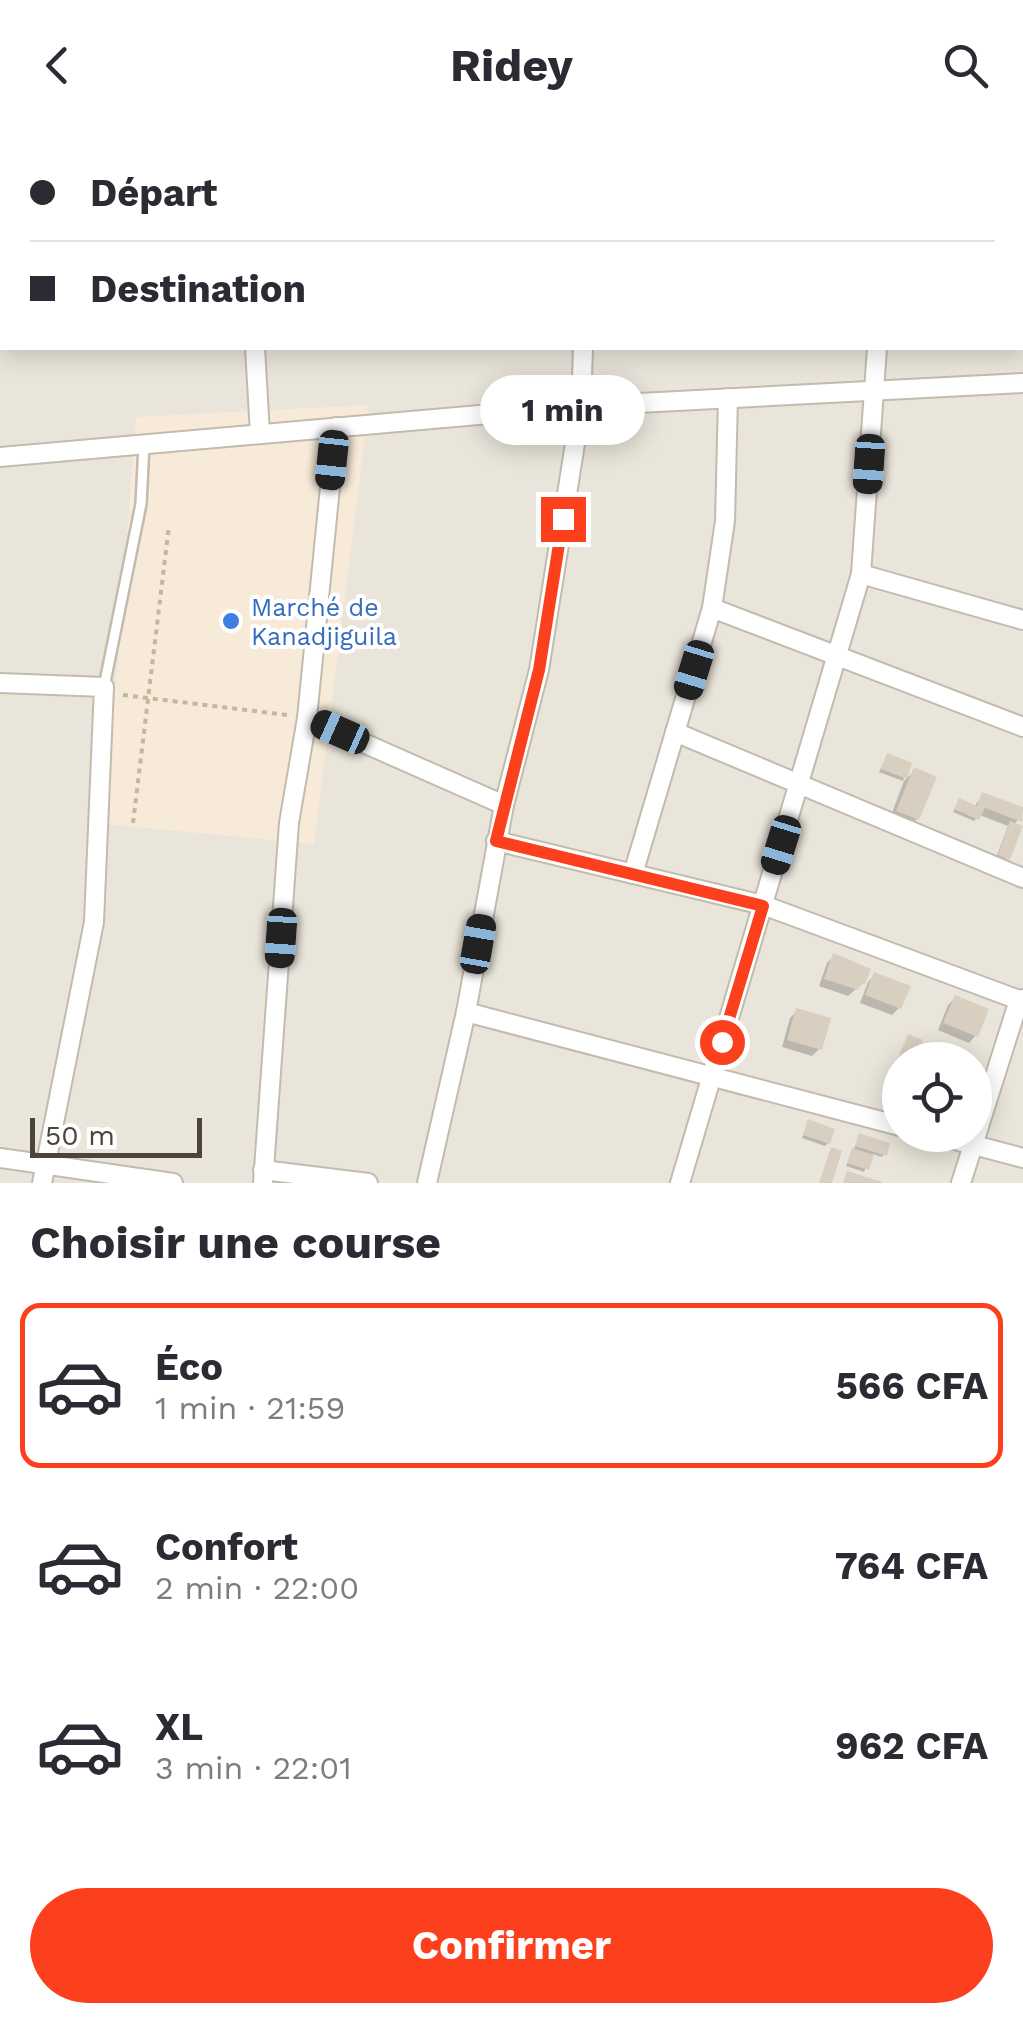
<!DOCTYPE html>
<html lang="fr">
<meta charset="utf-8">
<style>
:root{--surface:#fff;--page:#f2f2f3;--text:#2b2b33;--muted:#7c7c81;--line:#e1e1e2;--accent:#fc3f1d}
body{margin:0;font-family:"Work Sans",sans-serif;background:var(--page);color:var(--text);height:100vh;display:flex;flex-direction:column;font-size:38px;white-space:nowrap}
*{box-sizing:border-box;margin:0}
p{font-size:32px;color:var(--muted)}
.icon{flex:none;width:55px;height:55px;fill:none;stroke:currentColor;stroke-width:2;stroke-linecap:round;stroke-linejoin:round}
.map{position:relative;height:1053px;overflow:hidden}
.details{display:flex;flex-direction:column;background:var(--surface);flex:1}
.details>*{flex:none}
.top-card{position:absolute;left:0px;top:0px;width:1025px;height:220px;box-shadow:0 5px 25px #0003;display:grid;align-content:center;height:220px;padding:0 30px;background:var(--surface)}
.tools{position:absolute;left:882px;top:912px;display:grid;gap:20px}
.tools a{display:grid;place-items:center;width:110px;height:110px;border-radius:50%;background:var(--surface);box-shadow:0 5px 25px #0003;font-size:50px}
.scale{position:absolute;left:30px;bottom:25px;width:172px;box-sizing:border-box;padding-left:10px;border:5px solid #4b4439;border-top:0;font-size:28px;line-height:35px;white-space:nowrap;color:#4b4439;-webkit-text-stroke:8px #fff;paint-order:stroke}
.end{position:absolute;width:45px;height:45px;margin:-22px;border:12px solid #fc3f1d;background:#fff;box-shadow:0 0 0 5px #fff}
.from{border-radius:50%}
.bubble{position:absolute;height:70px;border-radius:35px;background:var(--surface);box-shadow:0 5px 25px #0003;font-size:32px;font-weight:700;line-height:70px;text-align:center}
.car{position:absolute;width:30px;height:60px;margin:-30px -15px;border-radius:12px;box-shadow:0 0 8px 2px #0007;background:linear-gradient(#222 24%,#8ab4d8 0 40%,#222 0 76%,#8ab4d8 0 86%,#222 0)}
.top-card b{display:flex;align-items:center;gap:35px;height:95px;font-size:38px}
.top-card b+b{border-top:2px solid var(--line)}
.top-card i{width:25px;height:25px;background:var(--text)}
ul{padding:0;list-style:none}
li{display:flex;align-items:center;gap:30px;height:165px;margin:0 20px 15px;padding:0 10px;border:5px solid transparent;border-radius:20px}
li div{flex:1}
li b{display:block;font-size:38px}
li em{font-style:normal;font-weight:700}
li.active{border-color:var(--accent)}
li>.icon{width:90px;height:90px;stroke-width:1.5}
h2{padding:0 30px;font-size:45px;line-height:120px}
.button{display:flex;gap:20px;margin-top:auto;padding:20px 30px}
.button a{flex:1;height:115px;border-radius:60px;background:var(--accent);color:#fff;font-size:40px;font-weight:700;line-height:115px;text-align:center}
header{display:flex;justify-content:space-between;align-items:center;height:130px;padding:0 30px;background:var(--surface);font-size:45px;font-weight:700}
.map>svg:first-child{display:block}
.residential{fill:#eae5da;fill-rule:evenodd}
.commercial{fill:#f7ead8}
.shadow{fill:#0003}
.building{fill:#d8cfc1}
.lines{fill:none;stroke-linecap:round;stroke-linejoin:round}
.service-casing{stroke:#c2bbae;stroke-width:14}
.minor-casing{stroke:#c2bbae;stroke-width:22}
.path{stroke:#c4b79f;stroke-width:4;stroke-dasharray:5 5;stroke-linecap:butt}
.service{stroke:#fff;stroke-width:9}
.minor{stroke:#fff;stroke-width:18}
.route{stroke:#fc3f1d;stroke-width:12}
.shop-dot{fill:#3f7fe0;stroke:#fff;stroke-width:4}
.labels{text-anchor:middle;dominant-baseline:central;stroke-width:8;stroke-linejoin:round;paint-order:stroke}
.shop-label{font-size:25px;fill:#366cbe;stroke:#fff;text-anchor:start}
</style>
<header><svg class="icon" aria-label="back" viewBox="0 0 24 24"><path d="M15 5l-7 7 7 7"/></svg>Ridey<svg class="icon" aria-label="search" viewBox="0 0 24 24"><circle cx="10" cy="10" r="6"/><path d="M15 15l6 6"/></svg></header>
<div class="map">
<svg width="1023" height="1053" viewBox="0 0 1023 1053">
<rect width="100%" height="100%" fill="#f6f3ec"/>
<path class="residential" d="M 0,0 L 1023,0 L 1023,1053 L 0,1053 ZM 2,2 L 1022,2 L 1022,218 L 2,218 ZM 900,930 L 975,930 L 975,1005 L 900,1005 Z"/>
<polygon class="commercial" points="369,275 314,714 105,694 136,287"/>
<g class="shadow">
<polygon points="887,626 909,634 903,651 879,642"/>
<polygon points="915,640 917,689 910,696 890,688 904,651"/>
<polygon points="983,665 1023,680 1014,696 1005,731 996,728 1008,696 979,685 974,691 953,682 957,674 974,677"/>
<polygon points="834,826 863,853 848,866 819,856 827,833"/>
<polygon points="875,845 899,878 892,885 860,873 868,852"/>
<polygon points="955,868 976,905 969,913 938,900 948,875"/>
<polygon points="797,881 820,918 812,926 782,917 790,888"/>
<polygon points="809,992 828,1013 825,1016 802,1008"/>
<polygon points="860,1006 884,1024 882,1027 872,1024 864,1042 846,1036"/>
</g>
<g class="building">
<polygon points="887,623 912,633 907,649 881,639"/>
<polygon points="914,637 937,647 919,690 896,681"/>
<polygon points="982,662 1023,677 1022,692 985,678 979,690 954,679 959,668 977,676"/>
<polygon points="1010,691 1023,696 1010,730 998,725"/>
<polygon points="833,823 871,839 865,854 861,853 858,860 824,849"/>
<polygon points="874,842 911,856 901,879 865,865"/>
<polygon points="955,865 989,879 978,907 943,893"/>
<polygon points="796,878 831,888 822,920 787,910"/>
<polygon points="908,904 923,910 915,930 898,928"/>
<polygon points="808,989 835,999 830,1014 803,1005"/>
<polygon points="859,1003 890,1013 887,1026 855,1016"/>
<polygon points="831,1017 842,1021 832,1053 819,1053"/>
<polygon points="852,1018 874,1025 869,1040 847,1033"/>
<polygon points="847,1041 882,1052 882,1053 843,1053"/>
</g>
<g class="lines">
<g class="service-casing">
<polyline id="service" points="104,557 141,374 144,314"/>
</g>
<g class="minor-casing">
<g id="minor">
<polyline points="255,2 255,0"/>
<polyline points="591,2 591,0"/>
<polyline points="892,2 892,0"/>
<polyline points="1022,39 1023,39"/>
<polyline points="0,137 2,137"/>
<polyline points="255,218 260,304"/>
<polyline points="0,327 581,276 1023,253"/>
<polyline points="861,444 1023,490"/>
<polyline points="712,478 1023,597"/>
<polyline points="0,553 104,557 94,792 42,1053"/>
<polyline points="307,588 504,675"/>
<polyline points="675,602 1023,748"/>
<polyline points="496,711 763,775 1019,870 1023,869"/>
<polyline points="633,744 712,478 725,391 728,268"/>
<polyline points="466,882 900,996"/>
<polyline points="936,1005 1023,1028"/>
<polyline points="0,1028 173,1053"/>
<polyline points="263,1040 368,1053"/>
<polyline points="263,1053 289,693 307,588 336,297"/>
<polyline points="427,1053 466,882 504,675 539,540 581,276 583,218"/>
<polyline points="680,1053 861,444 877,218"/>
<polyline points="961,1053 1019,870"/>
</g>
</g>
<g class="path">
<polyline points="123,565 287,585"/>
<polyline points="133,693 169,396"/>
</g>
<use href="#service" class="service"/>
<use href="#minor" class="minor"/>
</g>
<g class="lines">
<polyline class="route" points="563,389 539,540 496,711 763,776 722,912"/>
</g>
<circle class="shop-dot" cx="231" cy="491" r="10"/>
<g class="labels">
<g class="shop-label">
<text x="251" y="477">Marché de<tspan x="251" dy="29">Kanadjiguila</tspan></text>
</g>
</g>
</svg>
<div class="tools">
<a><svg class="icon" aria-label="locate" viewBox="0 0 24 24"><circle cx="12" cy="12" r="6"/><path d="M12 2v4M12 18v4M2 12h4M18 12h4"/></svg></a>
</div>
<div class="scale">50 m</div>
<i class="end from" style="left:722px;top:912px"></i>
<i class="end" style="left:563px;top:389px"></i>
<div class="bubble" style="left:480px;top:245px;width:165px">1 min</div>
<i class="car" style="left:332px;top:330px;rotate:186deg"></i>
<i class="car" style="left:869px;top:334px;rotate:184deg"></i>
<i class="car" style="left:694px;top:540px;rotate:197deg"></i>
<i class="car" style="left:340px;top:602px;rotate:294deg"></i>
<i class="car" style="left:781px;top:715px;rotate:197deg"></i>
<i class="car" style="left:281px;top:808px;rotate:184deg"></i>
<i class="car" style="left:478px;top:814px;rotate:10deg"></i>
<div class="top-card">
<b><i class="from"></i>Départ</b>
<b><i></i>Destination</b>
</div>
</div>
<section class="details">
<h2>Choisir une course</h2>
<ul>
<li class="active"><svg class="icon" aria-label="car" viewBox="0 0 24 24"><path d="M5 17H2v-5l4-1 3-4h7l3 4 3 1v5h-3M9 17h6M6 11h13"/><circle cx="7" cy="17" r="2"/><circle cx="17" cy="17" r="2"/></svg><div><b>Éco</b><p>1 min · 21:59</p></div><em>566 CFA</em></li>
<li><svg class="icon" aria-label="car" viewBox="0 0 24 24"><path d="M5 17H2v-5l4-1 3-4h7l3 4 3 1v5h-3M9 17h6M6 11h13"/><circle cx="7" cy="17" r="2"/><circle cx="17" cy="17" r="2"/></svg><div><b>Confort</b><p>2 min · 22:00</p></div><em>764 CFA</em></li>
<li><svg class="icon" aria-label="car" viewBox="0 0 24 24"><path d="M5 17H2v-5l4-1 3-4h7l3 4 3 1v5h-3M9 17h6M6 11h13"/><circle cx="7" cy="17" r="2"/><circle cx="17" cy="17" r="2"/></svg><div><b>XL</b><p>3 min · 22:01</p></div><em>962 CFA</em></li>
</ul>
<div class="button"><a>Confirmer</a></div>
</section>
